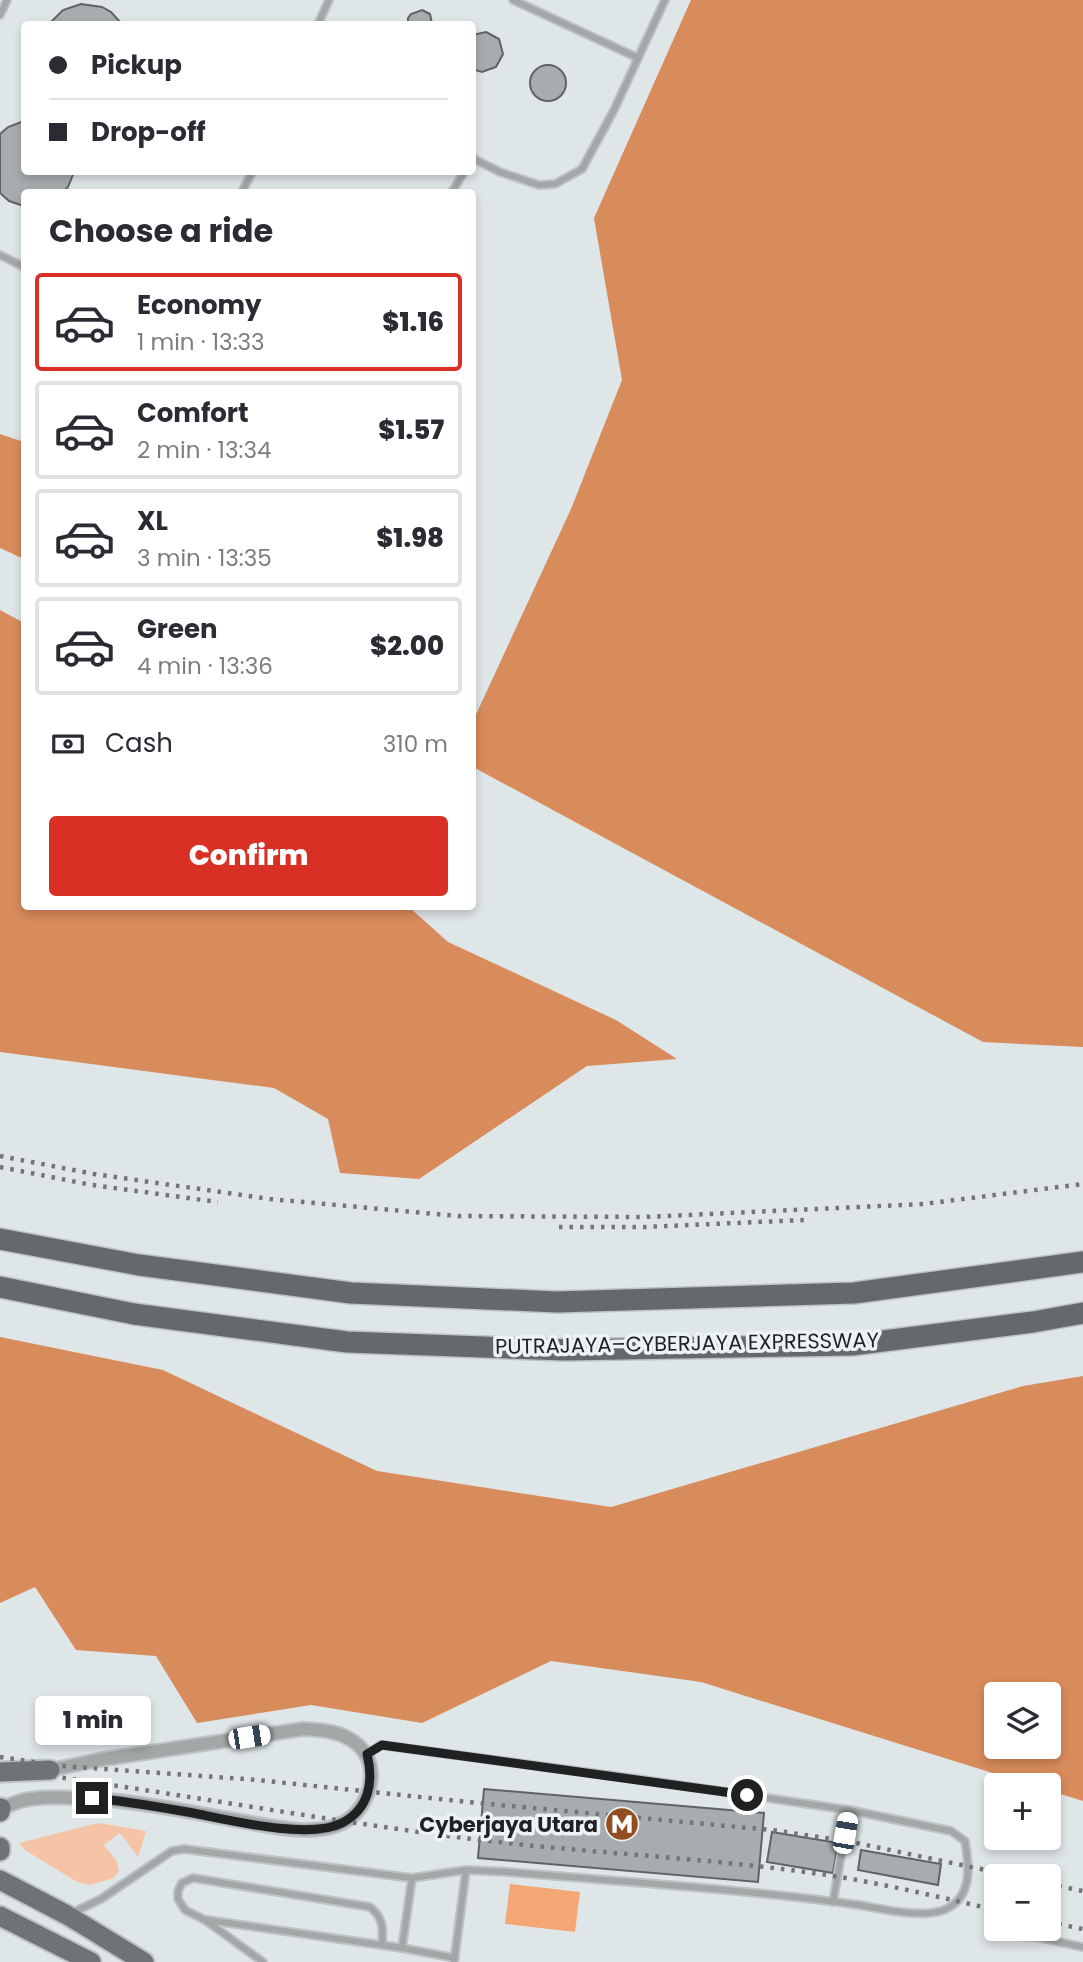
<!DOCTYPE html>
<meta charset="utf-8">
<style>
:root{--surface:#fff;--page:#f7f7f7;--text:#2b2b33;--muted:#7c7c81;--line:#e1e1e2;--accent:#d93025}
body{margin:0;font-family:Poppins,sans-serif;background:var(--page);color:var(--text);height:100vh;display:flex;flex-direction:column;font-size:26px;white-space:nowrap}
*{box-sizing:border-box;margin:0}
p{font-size:23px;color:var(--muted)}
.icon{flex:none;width:38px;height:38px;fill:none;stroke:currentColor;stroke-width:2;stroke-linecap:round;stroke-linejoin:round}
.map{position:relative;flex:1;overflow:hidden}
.sheet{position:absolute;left:21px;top:189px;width:455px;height:721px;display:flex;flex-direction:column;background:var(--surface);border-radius:7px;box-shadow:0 4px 10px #0003}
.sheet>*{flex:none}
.guide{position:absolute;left:21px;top:21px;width:455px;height:154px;border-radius:7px;box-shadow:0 4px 10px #0003;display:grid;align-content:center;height:154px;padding:0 28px;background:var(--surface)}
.tools{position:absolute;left:984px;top:1682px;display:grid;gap:14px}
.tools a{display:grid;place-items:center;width:77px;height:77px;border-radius:7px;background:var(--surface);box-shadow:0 4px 10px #0003;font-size:35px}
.end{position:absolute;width:32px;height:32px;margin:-16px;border:9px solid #1f2122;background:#fff;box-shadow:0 0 0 4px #fff}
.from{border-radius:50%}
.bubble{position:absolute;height:49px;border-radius:7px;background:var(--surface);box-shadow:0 4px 10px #0003;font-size:23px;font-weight:800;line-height:49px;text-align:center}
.car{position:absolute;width:21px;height:42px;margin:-21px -10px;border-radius:9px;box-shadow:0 0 5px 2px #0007;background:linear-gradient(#fff 24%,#345 0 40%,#fff 0 76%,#345 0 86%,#fff 0)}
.guide b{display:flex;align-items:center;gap:24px;height:66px;font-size:26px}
.guide b+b{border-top:2px solid var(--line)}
.guide i{width:18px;height:18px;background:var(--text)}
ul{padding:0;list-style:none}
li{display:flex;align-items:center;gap:21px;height:98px;margin:0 14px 10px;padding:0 14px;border:4px solid var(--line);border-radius:7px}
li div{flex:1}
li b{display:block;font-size:26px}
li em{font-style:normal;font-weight:800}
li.active{border-color:var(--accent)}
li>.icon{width:63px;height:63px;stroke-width:1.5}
h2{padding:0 28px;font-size:32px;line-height:84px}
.pay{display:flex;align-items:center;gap:18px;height:77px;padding:0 28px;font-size:26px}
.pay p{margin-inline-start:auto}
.action{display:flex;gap:14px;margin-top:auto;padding:14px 28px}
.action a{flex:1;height:80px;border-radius:7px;background:var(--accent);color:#fff;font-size:28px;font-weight:800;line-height:80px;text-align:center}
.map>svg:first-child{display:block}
.green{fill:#f5c3a6}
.forest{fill:#d88b5b;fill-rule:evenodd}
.water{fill:#f5a675}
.building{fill:#a7adaf;stroke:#5e6466;stroke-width:2}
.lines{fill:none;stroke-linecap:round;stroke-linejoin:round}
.service-casing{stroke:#bcc3c4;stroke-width:10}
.minor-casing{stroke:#bcc3c4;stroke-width:16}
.primary-casing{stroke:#bcc3c4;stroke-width:23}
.trunk-casing{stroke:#bcc3c4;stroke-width:24}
.service{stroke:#a4a7a8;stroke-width:6}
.minor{stroke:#a4a7a8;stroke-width:12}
.primary{stroke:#6e7375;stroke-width:19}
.trunk{stroke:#646a6c;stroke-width:21}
.rail{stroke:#717576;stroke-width:4.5;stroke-dasharray:3.5 7;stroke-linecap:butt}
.route{stroke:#1f2122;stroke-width:9}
.labels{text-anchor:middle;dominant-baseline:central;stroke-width:7;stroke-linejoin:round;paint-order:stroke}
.street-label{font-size:21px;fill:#1f2122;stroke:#ecf3f5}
.poi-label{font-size:21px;font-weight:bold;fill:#1f2122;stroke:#ecf3f5;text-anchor:end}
</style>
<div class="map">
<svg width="1083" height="1962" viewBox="0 0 1083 1962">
<rect width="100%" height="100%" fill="#dfe6e8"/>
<polygon class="green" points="98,1823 146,1831 138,1857 120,1833 104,1845 116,1860 119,1871 114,1878 90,1885 77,1882 25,1850 19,1843"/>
<g class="forest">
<polygon points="691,0 1083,0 1083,1047 983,1042 473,767 473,721 571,509 622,380 594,218"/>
<polygon points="0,434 24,442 24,559 0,548"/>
<polygon points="0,610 24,623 24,906 409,907 448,942 616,1020 677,1059 587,1066 419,1179 340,1173 328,1119 274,1088 0,1052"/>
<path d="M 0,1337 L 163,1370 L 377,1471 L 611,1507 L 1023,1386 L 1083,1376 L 1083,1801 L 1048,1790 L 1048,1785 L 1031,1785 L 701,1682 L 551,1661 L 422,1723 L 311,1705 L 197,1723 L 156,1656 L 76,1650 L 35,1587 L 0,1603 ZM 996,1694 L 1048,1694 L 1048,1746 L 996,1746 Z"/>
</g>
<polygon class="water" points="510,1884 580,1892 575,1932 505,1924"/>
<g class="building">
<polygon points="81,4 102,7 111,12 122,24 49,24 63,10"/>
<polygon points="422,10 430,14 432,24 408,24 408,18 411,14"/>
<polygon points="486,32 499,39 503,54 496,67 482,72 472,69 472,35"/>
<circle cx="548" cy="83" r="18"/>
<polygon points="24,121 24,172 74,172 68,187 63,192 24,192 24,206 9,201 0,193 0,134 8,127"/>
<polygon points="484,1789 764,1813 758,1882 478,1858"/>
<polygon points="772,1832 838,1843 833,1873 767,1862"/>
<polygon points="861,1850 941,1864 938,1885 858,1870"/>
</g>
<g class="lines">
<g class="service-casing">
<g id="service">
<polyline points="513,0 638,58"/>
<polyline points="0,15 7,0"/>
<polyline points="318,24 329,0"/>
<polyline points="472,158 500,172 539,185 555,184 582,169 613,112 665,0"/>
<polyline points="242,192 252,172"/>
<polyline points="452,192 464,172"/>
<polyline points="0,255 24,267"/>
<polyline points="833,1902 849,1810"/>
<path d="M 72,1913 L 101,1899 L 172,1851 L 184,1849 L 412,1878 L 466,1870 L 508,1872 C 625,1882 743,1889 859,1905 C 882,1909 928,1920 948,1908 C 973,1894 969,1865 965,1841 L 951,1831 L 849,1810 L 644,1780 L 381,1745 L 367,1754"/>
<polyline points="207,1920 402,1948 455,1958"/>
<polyline points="998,1935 1037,1937 1083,1947"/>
<polyline points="402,1948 412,1878"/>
<path d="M 263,1962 L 205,1920 L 185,1910 L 178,1899 L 178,1891 L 182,1883 L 193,1878 L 370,1907 C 384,1919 383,1928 382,1945"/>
<polyline points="454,1962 466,1870"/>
</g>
</g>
<g class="minor-casing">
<path id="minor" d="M 0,1809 C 10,1805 20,1800 30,1799 C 44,1797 59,1797 73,1798 C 131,1799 188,1812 246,1822 C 273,1827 314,1836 340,1824 C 369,1812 383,1767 358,1745 C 342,1731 323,1730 303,1729 L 98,1760 L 45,1771"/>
</g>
<g class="primary-casing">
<g id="primary">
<polyline points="0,1772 50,1770"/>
<polyline points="0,1812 1,1808"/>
<polyline points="0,1847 0,1851"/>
<polyline points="0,1880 67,1915 144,1962"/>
<polyline points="0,1916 91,1962"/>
</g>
</g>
<g class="trunk-casing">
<g id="trunk">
<polyline points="0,1239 139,1265 351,1293 557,1302 854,1293 1083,1262"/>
<polyline points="0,1287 134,1314 347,1342 565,1350 852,1345 1033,1322 1083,1313"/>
</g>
</g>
<use href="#service" class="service"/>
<use href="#minor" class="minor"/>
<use href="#primary" class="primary"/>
<use href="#trunk" class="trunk"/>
<g class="rail">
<polyline points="0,1156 94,1174 270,1199 458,1216 644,1217 923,1204 1083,1184"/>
<polyline points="0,1167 92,1185 218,1202"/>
<polyline points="559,1227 644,1227 804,1220"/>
<polyline points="0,1757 61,1766 257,1780 478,1803 771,1830 847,1841 1014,1876"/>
<path d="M 0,1769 C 158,1790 314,1819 472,1839 C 594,1854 718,1858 840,1877 C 893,1886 944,1898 996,1910"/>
<polyline points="1048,1884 1083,1891"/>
<polyline points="1048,1922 1083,1929"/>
</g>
</g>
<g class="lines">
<path class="route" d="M 92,1798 C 126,1801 159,1807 193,1813 C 229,1820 309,1840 342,1823 C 369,1809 374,1782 367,1754 L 382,1745 L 747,1795"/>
</g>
<defs>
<g id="metro-disc" transform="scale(1.75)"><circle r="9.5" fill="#924e20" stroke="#ecf3f5"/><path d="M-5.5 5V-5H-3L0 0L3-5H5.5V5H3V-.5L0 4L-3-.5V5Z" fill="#fff"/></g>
</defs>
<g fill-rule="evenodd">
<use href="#metro-disc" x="622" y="1824"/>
</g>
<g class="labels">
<g class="street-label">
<text transform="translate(687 1343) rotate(-1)">PUTRAJAYA–CYBERJAYA EXPRESSWAY</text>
</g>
<g class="poi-label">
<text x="598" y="1824">Cyberjaya Utara</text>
</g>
</g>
</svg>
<div class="tools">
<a><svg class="icon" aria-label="layers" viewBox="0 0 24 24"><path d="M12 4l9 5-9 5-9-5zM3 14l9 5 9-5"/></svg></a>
<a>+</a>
<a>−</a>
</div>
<i class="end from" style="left:747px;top:1795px"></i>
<i class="end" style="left:92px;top:1798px"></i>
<div class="bubble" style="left:35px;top:1696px;width:116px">1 min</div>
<i class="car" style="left:249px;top:1737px;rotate:81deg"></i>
<i class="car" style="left:845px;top:1833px;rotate:10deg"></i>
<div class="guide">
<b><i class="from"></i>Pickup</b>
<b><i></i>Drop-off</b>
</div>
<section class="sheet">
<h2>Choose a ride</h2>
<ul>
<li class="active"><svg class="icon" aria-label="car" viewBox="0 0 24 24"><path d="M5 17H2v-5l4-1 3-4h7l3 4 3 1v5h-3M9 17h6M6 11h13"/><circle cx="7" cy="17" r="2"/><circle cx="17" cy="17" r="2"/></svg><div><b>Economy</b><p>1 min · 13:33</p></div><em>$1.16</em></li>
<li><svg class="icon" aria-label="car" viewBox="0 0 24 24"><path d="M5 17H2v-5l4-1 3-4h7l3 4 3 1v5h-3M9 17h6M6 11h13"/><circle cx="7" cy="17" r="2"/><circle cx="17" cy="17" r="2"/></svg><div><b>Comfort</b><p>2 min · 13:34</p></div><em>$1.57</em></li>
<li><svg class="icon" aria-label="car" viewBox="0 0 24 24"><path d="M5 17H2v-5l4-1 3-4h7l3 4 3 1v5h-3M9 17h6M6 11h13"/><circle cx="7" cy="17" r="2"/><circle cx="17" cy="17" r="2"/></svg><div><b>XL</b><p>3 min · 13:35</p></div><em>$1.98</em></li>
<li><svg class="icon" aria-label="car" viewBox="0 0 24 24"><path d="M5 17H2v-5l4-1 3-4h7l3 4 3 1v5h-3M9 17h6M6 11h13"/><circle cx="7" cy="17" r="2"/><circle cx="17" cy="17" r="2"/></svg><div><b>Green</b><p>4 min · 13:36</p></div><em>$2.00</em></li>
</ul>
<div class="pay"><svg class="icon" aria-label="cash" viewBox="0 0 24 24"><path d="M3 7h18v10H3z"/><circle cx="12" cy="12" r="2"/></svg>Cash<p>310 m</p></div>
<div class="action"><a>Confirm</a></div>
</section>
</div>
